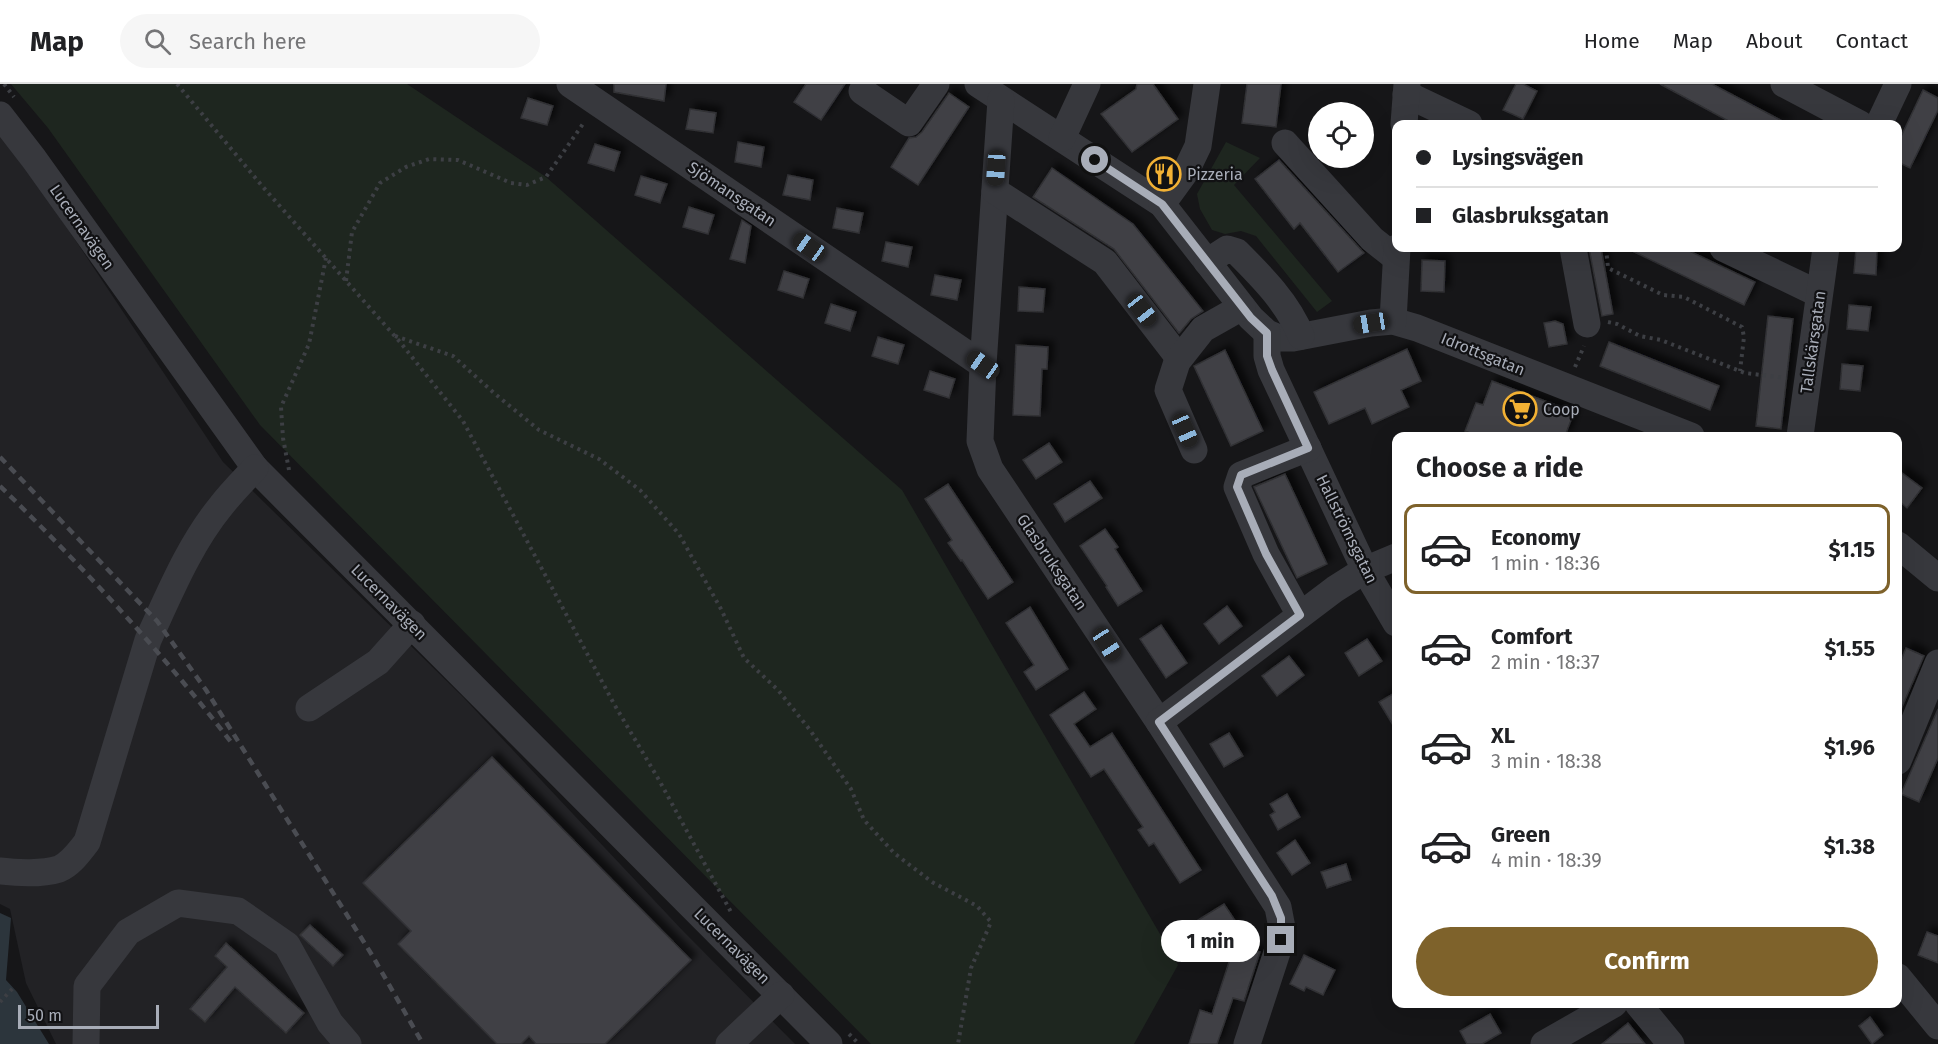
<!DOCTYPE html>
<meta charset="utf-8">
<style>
:root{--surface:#fff;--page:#f6f6f6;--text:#202124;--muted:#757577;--line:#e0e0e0;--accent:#7e622b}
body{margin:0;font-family:"Fira Sans",sans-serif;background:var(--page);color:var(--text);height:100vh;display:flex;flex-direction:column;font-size:22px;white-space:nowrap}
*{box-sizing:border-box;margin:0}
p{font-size:20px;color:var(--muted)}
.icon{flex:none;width:33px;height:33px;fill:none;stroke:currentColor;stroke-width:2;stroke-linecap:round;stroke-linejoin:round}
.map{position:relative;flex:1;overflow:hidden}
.panel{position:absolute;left:1392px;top:348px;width:510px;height:576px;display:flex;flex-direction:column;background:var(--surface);border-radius:12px;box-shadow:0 6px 24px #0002}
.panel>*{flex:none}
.guide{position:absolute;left:1392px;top:36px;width:510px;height:132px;border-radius:12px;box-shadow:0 6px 24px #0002;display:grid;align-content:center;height:132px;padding:0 24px;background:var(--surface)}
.controls{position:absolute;left:1308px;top:18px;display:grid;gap:12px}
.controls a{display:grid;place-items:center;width:66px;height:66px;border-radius:50%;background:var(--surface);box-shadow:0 6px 24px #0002;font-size:30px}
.scale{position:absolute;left:18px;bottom:15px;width:141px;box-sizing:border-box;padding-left:6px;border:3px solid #a8adb8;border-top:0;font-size:16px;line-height:21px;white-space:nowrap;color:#a8adb8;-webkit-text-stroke:4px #111113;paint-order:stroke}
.end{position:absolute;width:27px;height:27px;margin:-14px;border:8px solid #a8adb8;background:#111;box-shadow:0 0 0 3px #111}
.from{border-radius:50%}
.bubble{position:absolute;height:42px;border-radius:21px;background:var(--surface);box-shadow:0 6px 24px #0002;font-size:20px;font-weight:700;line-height:42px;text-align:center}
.car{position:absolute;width:18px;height:36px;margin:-18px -9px;border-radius:8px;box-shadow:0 0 4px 2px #0007;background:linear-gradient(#222 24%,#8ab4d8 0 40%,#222 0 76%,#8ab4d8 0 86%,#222 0)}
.guide b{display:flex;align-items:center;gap:21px;height:57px;font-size:22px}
.guide b+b{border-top:2px solid var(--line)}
.guide i{width:15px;height:15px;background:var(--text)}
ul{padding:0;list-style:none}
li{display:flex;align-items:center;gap:18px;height:90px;margin:0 12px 9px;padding:0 12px;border:3px solid transparent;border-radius:12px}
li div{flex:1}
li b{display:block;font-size:22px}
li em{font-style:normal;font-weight:700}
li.selected{border-color:var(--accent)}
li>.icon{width:54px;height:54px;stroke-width:1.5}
h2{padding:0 24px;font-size:27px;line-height:72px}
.action{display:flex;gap:12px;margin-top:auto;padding:12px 24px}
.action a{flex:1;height:69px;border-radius:36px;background:var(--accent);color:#fff;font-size:24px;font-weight:700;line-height:69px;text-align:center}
header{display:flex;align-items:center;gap:36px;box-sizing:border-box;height:84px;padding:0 30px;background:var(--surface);border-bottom:2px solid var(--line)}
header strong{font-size:28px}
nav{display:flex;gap:33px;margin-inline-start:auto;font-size:21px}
.search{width:420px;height:54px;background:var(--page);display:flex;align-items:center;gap:15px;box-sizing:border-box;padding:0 21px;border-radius:33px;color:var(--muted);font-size:22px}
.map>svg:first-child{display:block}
.built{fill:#222225}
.green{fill:#1e261f}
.water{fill:#2c353c}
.building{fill:#404145;stroke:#303034;stroke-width:1.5;filter:url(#shadow)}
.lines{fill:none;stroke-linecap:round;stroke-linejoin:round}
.path{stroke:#3d3f44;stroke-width:4;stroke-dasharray:3 4.5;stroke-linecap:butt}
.minor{stroke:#37383d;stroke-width:27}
.rail{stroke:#4a4c52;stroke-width:4.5;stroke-dasharray:8 6;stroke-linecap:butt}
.route{stroke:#a8adb8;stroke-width:8}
.labels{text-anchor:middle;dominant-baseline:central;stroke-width:4.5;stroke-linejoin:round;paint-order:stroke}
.poi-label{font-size:16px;fill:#a8adb8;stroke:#111113;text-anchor:start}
.street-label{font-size:16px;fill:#a8adb8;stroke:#111113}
</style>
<header>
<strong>Map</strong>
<div class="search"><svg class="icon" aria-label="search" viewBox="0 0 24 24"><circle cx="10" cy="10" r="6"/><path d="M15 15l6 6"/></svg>Search here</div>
<nav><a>Home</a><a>Map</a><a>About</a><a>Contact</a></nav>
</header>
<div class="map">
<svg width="1938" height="960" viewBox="0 0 1938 960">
<defs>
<filter id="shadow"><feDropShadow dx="5.5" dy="-5.5" stdDeviation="3" flood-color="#0009"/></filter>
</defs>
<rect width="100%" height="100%" fill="#161618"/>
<polygon class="built" points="0,43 223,378 463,613 683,847 795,960 56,960 26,899 10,825 0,820"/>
<g class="green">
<polygon points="11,0 407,0 546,93 902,406 1178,881 1134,960 871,960 260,341 48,44"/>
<polygon points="1226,58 1260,74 1234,101 1332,217 1317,228 1256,152 1241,147 1225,150 1212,146 1200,125 1197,110"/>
</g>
<polygon class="water" points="0,829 11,834 6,896 17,908 49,960 0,960"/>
<g class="building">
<polygon points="614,0 666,0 664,17 614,8"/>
<polygon points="806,0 845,0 821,36 794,18"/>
<polygon points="1137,0 1153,0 1178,35 1132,68 1101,30 1136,5"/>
<polygon points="1247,0 1281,0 1276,43 1242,39"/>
<polygon points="1516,0 1523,0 1537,7 1523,35 1503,26"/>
<polygon points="1660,0 1712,0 1788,40 1734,40"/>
<polygon points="1923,6 1938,14 1938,26 1910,84 1898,78 1898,59"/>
<polygon points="949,9 969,23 918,101 891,83 909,54 916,53 922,48"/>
<polygon points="528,14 553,22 547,41 521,34"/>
<polygon points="690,25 716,29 713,49 686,45"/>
<polygon points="738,58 764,63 761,83 735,78"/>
<polygon points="595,60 620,68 614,87 588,79"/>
<polygon points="1279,76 1364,169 1338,188 1300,139 1294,145 1255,95"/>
<polygon points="1052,84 1133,140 1203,227 1191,235 1181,247 1179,249 1114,165 1033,113"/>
<polygon points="788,91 813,96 810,116 783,111"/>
<polygon points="641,92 667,100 660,119 635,111"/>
<polygon points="689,123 714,131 708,150 683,143"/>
<polygon points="837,124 863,129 859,149 833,144"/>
<polygon points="742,136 751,142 745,179 730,175"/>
<polygon points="886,158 912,163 908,183 882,177"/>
<polygon points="1589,164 1601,164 1613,230 1602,232"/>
<polygon points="1626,164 1683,164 1755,198 1744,221"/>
<polygon points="1856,164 1877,165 1876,191 1854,189"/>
<polygon points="1422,176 1445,177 1444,208 1421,207"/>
<polygon points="784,187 809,195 803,214 778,206"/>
<polygon points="935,191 961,196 957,216 931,211"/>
<polygon points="1019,203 1045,205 1043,228 1018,227"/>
<polygon points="831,220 856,228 850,247 825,239"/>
<polygon points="1849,221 1871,223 1868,247 1847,245"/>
<polygon points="1768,232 1793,235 1781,345 1756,342"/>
<polygon points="1555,237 1563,240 1567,260 1549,263 1544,239"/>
<polygon points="878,253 904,261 898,280 872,272"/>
<polygon points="1609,258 1719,302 1710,326 1600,282"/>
<polygon points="1016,261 1048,263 1047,285 1042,285 1040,332 1013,331"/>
<polygon points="1407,265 1421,297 1401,306 1409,323 1372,340 1365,324 1329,340 1314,308"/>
<polygon points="1225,266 1263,347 1231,362 1194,282"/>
<polygon points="1842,280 1863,282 1860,307 1840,305"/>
<polygon points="930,287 955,295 949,314 924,306"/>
<polygon points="1492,297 1574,328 1565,352 1471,352 1472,350 1465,347 1476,319 1483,321"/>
<polygon points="1049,359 1062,378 1036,395 1023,376"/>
<polygon points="1898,386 1922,404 1907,424 1898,416"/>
<polygon points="1285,390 1327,480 1297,494 1254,403"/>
<polygon points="1090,397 1102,414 1065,438 1054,420"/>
<polygon points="948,400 1013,498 988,515 962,476 961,477 948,459 952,456 925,415"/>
<polygon points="1105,445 1118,463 1115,465 1142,507 1118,522 1106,503 1107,502 1080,462"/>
<polygon points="1227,522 1242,542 1219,560 1204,540"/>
<polygon points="1030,523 1068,585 1036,606 1024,588 1034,581 1006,539"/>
<polygon points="1161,541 1187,579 1166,594 1140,555"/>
<polygon points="1367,555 1382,577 1359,592 1345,569"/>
<polygon points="1906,564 1924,572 1899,630 1898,584"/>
<polygon points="1289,572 1304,591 1277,612 1262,592"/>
<polygon points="1084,608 1096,625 1074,640 1090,663 1112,649 1201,786 1180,799 1154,759 1149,762 1138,746 1143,743 1104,685 1091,693 1050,631"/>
<polygon points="1396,608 1396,646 1379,618"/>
<polygon points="1938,625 1938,674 1919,718 1901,710"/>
<polygon points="1229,649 1243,672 1224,683 1210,660"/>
<polygon points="492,673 691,876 605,960 536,960 529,952 521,960 497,960 398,860 411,847 363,799"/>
<polygon points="1287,710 1300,733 1278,746 1270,731 1275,728 1270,720"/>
<polygon points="1295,756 1310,779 1292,791 1277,769"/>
<polygon points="1346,780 1351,796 1327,804 1321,788"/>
<polygon points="1224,820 1236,838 1210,855 1198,836"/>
<polygon points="310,841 343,871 333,882 300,851"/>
<polygon points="1927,848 1938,852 1938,879 1918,871"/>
<polygon points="226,859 304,929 286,949 235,903 205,938 190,925 227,883 215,872"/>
<polygon points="1235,860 1260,868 1244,917 1233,914 1217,960 1189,960 1200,926 1212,930"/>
<polygon points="1304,871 1335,886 1323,911 1306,903 1304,907 1290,900"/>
<polygon points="1490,930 1501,949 1482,960 1467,960 1460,947"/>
<polygon points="1870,933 1883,951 1872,960 1859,942"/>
<polygon points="1628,939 1645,960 1602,960"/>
</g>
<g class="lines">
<g class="path">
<polyline points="4,0 14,13"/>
<polyline points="177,0 263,103 400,258 463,337 614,620 659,696 731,828"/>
<polyline points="1606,164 1608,184 1663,211 1684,213 1742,243 1744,253 1740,287"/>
<polyline points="346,197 352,148 380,99 406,83 429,75 458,76 511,99 527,101 546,93 585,37"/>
<polyline points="1608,238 1617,240 1640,252 1661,256 1745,289 1786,294"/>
<polyline points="395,252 453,272 494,309 539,346 599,375 640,406 679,450 721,525 744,574 778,606 810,646 851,705 864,736 894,769 932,798 977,822 991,838 971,884 958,960"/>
<polyline points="1575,283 1584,262"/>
<polyline points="289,386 283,354 281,323 309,260 326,174"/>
<polyline points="0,918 13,904"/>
<polyline points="849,950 859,960"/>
</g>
<g class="minor">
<polyline points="570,0 983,281"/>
<polyline points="978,0 1162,120 1251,234 1267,249 1279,254 1293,254 1371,239 1393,237 1417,244 1691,352"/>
<polyline points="1784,0 1860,40"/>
<polyline points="862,7 909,39 936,0"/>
<polyline points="1406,10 1469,40"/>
<polyline points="1001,16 983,281 980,357 990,385 1159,638 1278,823 1282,844 1281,856 1247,960"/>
<polyline points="0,31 34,75 255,384 829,960"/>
<polyline points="1404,40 1407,0"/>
<polyline points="1879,40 1898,0"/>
<polyline points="1062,54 1087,0"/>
<polyline points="1285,59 1372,155 1396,174"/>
<polyline points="995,107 1105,178 1179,274"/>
<polyline points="1162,120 1186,87 1198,62 1207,0"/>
<polyline points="1573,164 1587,240"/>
<polyline points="1723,164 1819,210"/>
<path d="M 1207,178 L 1227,165 L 1237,168 C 1261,192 1289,220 1301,252"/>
<polyline points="1393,237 1397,164"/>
<polyline points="1267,249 1267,272 1271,286 1365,486 1396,539"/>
<polyline points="1800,352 1826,164"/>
<polyline points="1194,366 1168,306 1177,278 1203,245 1242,223"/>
<polyline points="1898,461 1938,494"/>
<polyline points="1300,531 1266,470 1237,403 1241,391 1308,364"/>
<polyline points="309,624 378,578 412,540"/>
<polyline points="1159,638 1335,505 1365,486 1396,473"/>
<polyline points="1898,677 1938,579"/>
<path d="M 0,787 C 17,789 43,790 59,785 C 71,780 79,768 87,758 L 148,556 C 169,511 189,461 221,422 C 231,409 243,397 255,384"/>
<polyline points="1898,893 1938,942"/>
<polyline points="1638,920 1671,960"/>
<polyline points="86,960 87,902 128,848 178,819 238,827 287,861 330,939 348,960"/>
<polyline points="729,960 781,911"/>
<polyline points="1544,960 1614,920"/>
</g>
<g class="rail">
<polyline points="0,373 157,537 206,606 372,871 423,960"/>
<path d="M 0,402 C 83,483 161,567 231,658"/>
</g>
</g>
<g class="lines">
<polyline class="route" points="1095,76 1162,120 1251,234 1267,249 1267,272 1272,286 1308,364 1241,391 1237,403 1266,470 1300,531 1159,638 1272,812 1281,834 1281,856"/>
</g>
<defs>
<g id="restaurant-ring" transform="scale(1.725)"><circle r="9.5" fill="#111113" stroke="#f2b134" stroke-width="1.5"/><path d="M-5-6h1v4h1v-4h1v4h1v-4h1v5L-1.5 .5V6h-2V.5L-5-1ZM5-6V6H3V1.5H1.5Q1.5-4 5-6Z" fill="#f2b134"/></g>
<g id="supermarket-ring" transform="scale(1.725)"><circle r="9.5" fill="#111113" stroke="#f2b134" stroke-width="1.5"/><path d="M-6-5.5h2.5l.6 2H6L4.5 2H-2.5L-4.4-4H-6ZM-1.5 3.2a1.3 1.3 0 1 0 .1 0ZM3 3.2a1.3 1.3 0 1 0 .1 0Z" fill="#f2b134"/></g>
</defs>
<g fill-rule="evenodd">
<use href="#restaurant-ring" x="1164" y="90"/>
<use href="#supermarket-ring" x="1520" y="325"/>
</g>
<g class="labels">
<g class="poi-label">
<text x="1187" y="90">Pizzeria</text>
<text x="1543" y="325">Coop</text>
</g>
<g class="street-label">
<text transform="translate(732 110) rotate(34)">Sjömansgatan</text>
<text transform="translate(82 143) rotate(55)">Lucernavägen</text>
<text transform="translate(1813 258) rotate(-82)">Tallskärsgatan</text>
<text transform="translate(1483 270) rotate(22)">Idrottsgatan</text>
<text transform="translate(1347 445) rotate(64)">Hallströmsgatan</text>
<text transform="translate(1052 478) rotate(56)">Glasbruksgatan</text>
<text transform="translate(389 518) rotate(45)">Lucernavägen</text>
<text transform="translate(732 862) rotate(45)">Lucernavägen</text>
</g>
</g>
</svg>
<div class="controls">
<a><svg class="icon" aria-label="locate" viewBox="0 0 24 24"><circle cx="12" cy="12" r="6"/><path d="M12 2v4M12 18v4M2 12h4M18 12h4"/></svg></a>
</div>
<div class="scale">50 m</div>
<i class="end from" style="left:1095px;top:76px"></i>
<i class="end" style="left:1281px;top:856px"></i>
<div class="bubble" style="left:1161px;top:836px;width:99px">1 min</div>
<i class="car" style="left:996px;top:84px;rotate:184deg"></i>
<i class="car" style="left:809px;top:163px;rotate:305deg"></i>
<i class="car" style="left:1142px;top:226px;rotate:142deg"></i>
<i class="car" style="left:1371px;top:239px;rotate:261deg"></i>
<i class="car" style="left:983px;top:281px;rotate:305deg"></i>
<i class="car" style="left:1185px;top:346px;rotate:156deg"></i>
<i class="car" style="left:1107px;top:560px;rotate:147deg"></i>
<div class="guide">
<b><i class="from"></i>Lysingsvägen</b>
<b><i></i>Glasbruksgatan</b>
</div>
<section class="panel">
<h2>Choose a ride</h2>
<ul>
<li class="selected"><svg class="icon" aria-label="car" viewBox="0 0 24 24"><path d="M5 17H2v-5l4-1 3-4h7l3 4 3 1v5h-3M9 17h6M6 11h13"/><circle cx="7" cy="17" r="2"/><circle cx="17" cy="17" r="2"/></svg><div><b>Economy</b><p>1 min · 18:36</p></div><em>$1.15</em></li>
<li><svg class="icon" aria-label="car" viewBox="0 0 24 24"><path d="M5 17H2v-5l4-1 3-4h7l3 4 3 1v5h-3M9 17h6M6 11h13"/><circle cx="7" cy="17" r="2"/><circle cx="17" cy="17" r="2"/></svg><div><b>Comfort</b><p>2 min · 18:37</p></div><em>$1.55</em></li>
<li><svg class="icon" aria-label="car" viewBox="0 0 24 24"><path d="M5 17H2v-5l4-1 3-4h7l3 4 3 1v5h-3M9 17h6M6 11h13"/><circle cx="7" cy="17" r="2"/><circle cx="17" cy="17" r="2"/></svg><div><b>XL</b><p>3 min · 18:38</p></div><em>$1.96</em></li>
<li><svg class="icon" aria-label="car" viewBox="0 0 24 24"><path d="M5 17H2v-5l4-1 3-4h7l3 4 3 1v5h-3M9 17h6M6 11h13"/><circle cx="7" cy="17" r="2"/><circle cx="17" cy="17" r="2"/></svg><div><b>Green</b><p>4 min · 18:39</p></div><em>$1.38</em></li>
</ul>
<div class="action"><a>Confirm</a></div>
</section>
</div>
